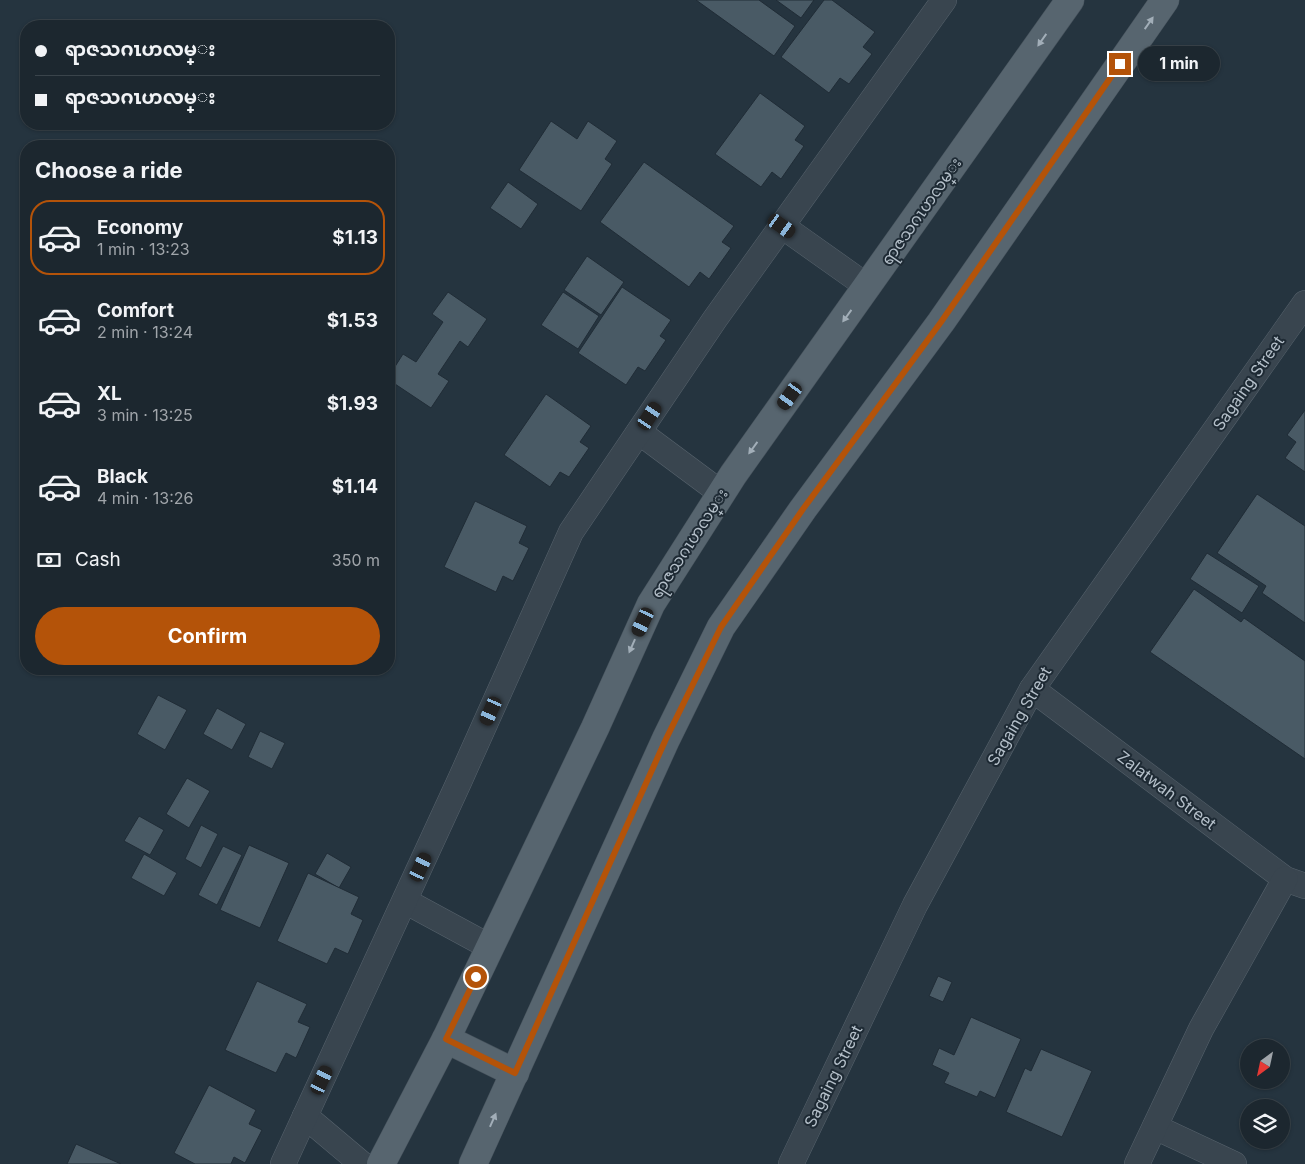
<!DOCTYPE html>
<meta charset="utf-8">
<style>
:root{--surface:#1c272f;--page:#252f37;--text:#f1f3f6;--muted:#a0a5aa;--line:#3a444b;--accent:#b45309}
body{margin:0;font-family:Inter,"Noto Sans Myanmar",sans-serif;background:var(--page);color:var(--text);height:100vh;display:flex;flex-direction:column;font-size:19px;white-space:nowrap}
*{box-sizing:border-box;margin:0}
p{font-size:16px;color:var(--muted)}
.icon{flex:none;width:28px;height:28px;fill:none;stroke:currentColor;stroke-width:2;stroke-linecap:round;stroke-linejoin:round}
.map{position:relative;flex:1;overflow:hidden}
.details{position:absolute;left:20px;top:140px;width:375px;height:535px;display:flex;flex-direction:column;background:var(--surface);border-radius:20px;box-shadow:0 1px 4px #0004,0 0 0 1px var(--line)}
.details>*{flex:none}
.banner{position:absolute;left:20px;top:20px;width:375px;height:110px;border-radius:20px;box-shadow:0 1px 4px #0004,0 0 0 1px var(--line);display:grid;align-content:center;height:110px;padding:0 15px;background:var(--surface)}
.needle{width:32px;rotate:213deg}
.tools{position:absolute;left:1240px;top:1039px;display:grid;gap:10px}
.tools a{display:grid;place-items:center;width:50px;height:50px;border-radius:50%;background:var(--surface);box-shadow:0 1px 4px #0004,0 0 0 1px var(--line);font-size:25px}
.end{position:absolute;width:22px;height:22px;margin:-11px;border:6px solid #b45309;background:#fff;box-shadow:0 0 0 2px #fff}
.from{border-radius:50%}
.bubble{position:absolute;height:35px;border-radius:18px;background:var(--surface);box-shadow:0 1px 4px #0004,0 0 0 1px var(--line);font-size:16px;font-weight:700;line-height:35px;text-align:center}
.car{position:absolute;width:15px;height:30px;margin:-15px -8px;border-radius:6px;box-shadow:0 0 4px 1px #0007;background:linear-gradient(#222 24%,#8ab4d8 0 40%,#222 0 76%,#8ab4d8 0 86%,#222 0)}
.banner b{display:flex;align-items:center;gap:18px;height:48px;font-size:19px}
.banner b+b{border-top:1px solid var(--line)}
.banner i{width:12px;height:12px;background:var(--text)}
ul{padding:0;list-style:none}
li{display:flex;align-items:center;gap:15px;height:75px;margin:0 10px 8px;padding:0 5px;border:2px solid transparent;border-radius:20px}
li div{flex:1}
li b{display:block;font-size:19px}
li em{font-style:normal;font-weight:700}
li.on{border-color:var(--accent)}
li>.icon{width:45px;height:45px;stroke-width:1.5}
h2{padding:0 15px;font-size:22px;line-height:60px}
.pay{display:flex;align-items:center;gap:12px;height:55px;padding:0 15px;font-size:19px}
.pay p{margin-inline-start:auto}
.cta{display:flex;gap:10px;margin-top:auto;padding:10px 15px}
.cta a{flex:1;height:58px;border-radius:30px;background:var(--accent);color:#fff;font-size:20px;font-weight:700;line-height:58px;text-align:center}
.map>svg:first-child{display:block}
.building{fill:#495a65;stroke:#202c36}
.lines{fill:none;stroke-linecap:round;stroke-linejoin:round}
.street-casing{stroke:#57636d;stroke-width:26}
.primary-casing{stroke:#45515b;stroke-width:29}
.street{stroke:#39454f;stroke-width:25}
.primary{stroke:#57656f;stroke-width:28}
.oneway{fill:#a2aeb8}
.route{stroke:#b45309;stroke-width:6}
.labels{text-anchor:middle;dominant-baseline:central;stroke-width:4;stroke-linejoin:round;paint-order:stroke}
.street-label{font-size:16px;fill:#b5c0ca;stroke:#1e2a34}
</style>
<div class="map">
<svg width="1305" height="1164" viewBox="0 0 1305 1164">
<rect width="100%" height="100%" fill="#25343f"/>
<g class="building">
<polygon points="696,0 759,0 795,26 774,56"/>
<polygon points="776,0 814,0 801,18"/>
<polygon points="824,0 832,0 875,32 863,47 872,54 849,84 840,78 829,93 781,57"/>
<polygon points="760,93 805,126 795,140 804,146 781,179 772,172 761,187 715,154"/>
<polygon points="551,121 577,139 588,121 617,141 605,159 612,164 581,211 519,170"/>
<polygon points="644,162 734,226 722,242 731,248 709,279 700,272 689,287 600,222"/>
<polygon points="508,182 538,204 521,229 490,208"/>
<polygon points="587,256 624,282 601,315 564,290"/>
<polygon points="622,287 671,320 660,336 666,340 645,371 638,367 626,385 578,353"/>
<polygon points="448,292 487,319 468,347 460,341 438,374 449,381 431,408 389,380 389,376 403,354 416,362 443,322 432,314"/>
<polygon points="563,292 599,316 578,349 541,325"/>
<polygon points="546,394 591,426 580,442 589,448 569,477 560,472 550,487 504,455"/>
<polygon points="1305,410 1305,472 1285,458 1296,442 1287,435"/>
<polygon points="1257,494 1305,526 1305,623 1262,593 1266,586 1217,553"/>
<polygon points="475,501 527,526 519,543 529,548 513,581 503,576 496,592 444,567"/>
<polygon points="1207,553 1259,586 1242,613 1190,579"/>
<polygon points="1194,589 1241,622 1244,618 1305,661 1305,759 1150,652"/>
<polygon points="158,695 187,710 165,750 137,734"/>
<polygon points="217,708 246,724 232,750 203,734"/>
<polygon points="260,731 285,743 272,769 248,757"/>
<polygon points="187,778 210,791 189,828 166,814"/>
<polygon points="139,816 164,830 150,855 124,841"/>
<polygon points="201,825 218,834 201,868 185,859"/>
<polygon points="249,845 289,863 260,928 220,910"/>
<polygon points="223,846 242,855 217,905 198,895"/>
<polygon points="327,853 351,867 339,888 315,874"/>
<polygon points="144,854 177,873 164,896 131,878"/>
<polygon points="308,873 359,897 351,914 363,920 348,954 335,948 327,964 277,941"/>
<polygon points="938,976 952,982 943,1002 929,996"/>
<polygon points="257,981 307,1004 298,1022 310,1027 296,1058 286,1053 276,1073 225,1050"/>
<polygon points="971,1017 1021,1039 995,1098 980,1091 977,1097 944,1083 949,1073 932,1065 939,1048 954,1055"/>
<polygon points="1041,1049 1092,1071 1062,1137 1006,1112 1025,1068 1031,1071"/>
<polygon points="209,1085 256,1110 249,1124 262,1130 245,1163 234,1157 231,1164 195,1164 174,1153"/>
<polygon points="76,1144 121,1164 67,1164"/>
</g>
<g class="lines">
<g class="street-casing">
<g id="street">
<polyline points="782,226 868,287"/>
<polyline points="639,432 721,493"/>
<polyline points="1032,689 1285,879 1305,886"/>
<polyline points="405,901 490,947"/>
<polyline points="305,1116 362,1164"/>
<polyline points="1155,1127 1234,1164"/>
<polyline points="283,1164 459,782 571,532 715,319 944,0"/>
<polyline points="791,1164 915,905 1032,689 1305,303"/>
<polyline points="1137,1164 1201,1029 1285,879"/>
</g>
</g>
<g class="primary-casing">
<g id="primary">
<polyline points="446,1039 515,1073"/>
<polyline points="381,1164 446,1039 595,728 651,604 733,475 1070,0"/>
<polyline points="473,1164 666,739 721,627 803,509 941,322 1165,0"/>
</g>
</g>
<use href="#street" class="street"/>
<use href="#primary" class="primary"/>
</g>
<defs><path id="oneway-solid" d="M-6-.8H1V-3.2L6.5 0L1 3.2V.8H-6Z" transform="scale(1.25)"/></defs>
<g class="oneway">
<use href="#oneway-solid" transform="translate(1149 23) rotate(-55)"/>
<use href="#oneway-solid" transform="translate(1042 40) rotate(125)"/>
<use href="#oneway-solid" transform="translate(847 316) rotate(126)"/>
<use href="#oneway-solid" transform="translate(753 448) rotate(126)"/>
<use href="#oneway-solid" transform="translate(632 646) rotate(114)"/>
<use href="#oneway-solid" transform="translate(493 1120) rotate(-66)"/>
</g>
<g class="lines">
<polyline class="route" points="476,977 446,1039 515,1073 666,739 721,627 803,509 941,322 1120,64"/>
</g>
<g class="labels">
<g class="street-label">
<text transform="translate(921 211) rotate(-55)">ရာဇသဂၤဟလမ္း</text>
<text transform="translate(1248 383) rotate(-55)">Sagaing Street</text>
<text transform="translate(689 543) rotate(-57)">ရာဇသဂၤဟလမ္း</text>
<text transform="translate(1019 716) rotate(-60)">Sagaing Street</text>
<text transform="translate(1167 790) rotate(37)">Zalatwah Street</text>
<text transform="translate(833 1076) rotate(-64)">Sagaing Street</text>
</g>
</g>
</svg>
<div class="tools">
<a><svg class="needle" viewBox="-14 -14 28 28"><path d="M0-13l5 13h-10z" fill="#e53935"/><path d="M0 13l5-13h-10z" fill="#a0a5aa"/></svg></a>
<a><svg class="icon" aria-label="layers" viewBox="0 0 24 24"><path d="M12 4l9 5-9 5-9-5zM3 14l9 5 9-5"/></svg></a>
</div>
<i class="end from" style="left:476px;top:977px"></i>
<i class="end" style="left:1120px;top:64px"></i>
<div class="bubble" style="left:1138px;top:46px;width:82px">1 min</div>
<i class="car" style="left:782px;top:226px;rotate:125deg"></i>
<i class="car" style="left:790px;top:396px;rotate:216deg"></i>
<i class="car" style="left:650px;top:416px;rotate:34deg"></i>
<i class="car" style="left:643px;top:622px;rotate:205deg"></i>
<i class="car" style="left:491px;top:711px;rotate:204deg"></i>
<i class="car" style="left:421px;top:867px;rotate:25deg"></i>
<i class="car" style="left:322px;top:1080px;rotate:25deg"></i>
<div class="banner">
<b><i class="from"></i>ရာဇသဂၤဟလမ္း</b>
<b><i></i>ရာဇသဂၤဟလမ္း</b>
</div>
<section class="details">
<h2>Choose a ride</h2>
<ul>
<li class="on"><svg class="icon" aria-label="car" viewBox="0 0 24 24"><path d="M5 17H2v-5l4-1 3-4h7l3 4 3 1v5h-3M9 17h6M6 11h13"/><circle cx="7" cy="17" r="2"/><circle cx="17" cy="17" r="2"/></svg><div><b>Economy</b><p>1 min · 13:23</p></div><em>$1.13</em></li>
<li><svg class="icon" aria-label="car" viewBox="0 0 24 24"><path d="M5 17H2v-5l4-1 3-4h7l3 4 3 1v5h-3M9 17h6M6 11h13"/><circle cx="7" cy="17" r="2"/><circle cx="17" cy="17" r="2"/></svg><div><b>Comfort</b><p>2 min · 13:24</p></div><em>$1.53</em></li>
<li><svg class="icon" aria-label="car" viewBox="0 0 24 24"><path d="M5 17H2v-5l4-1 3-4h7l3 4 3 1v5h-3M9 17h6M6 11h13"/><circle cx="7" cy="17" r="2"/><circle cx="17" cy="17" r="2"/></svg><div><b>XL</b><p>3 min · 13:25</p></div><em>$1.93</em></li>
<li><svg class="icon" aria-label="car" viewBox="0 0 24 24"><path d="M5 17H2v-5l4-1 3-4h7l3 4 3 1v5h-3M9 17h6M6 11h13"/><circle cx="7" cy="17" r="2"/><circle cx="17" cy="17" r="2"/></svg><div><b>Black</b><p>4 min · 13:26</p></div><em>$1.14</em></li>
</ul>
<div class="pay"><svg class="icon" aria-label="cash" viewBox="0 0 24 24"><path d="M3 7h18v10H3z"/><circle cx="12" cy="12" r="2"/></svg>Cash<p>350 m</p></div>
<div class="cta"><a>Confirm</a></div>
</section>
</div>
